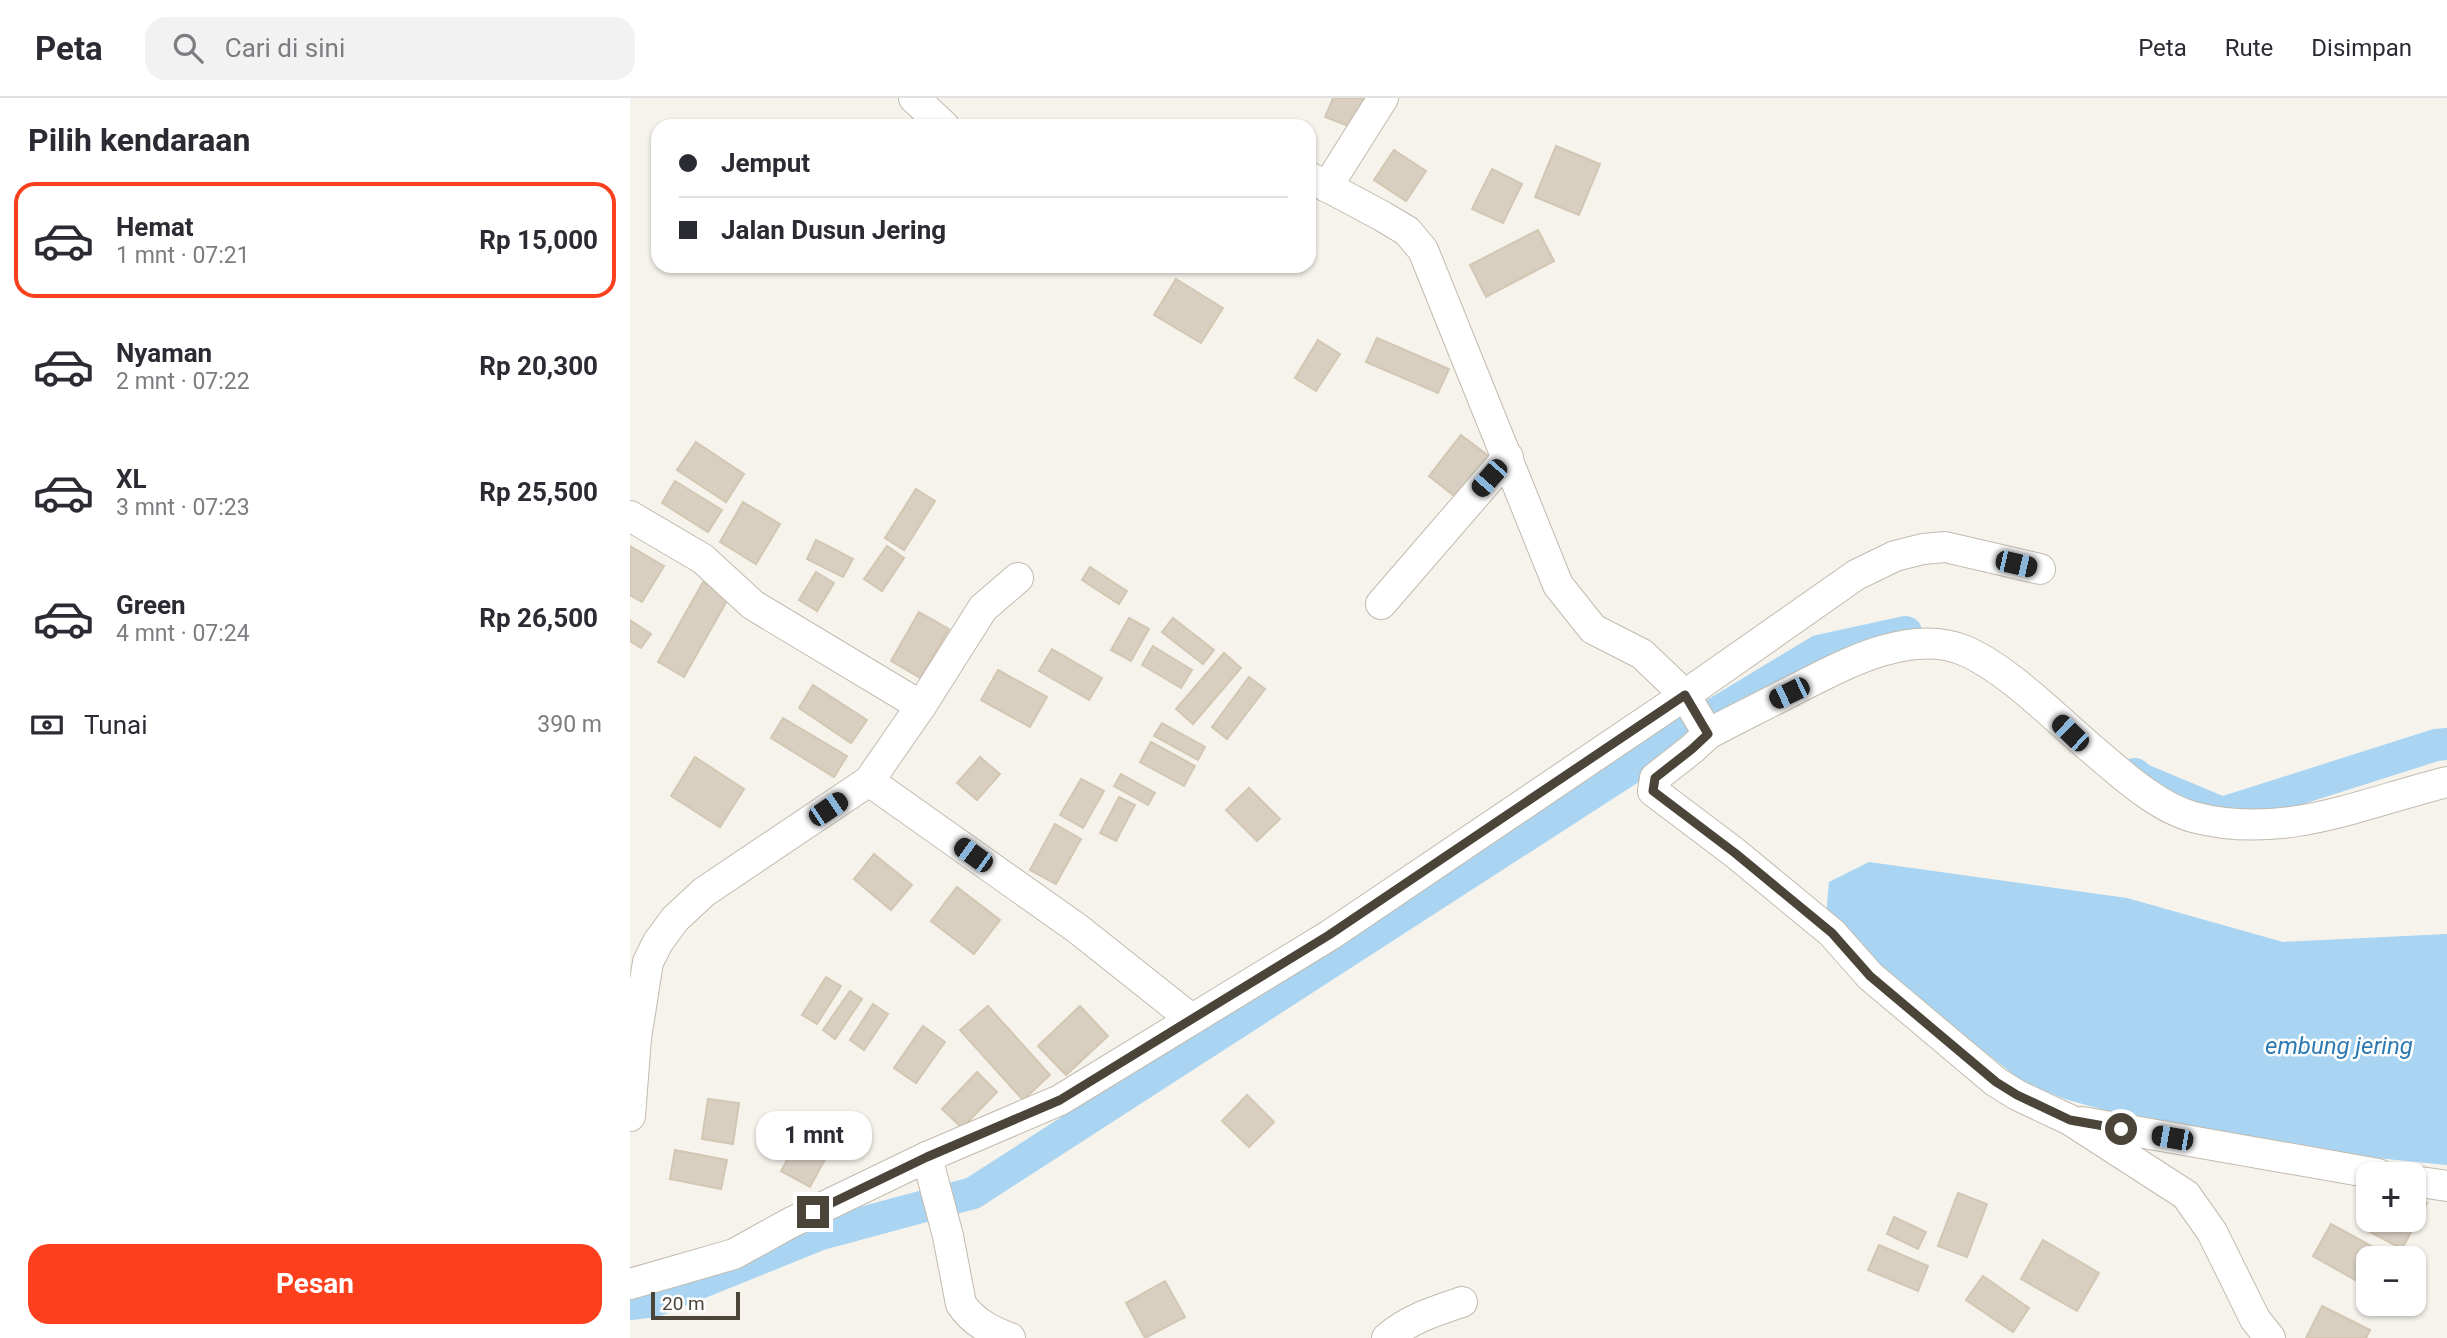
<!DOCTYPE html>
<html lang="id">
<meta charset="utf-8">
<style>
:root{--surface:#fff;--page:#f2f2f3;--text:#2b2b33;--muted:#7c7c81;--line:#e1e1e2;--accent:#fc3f1d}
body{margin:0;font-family:Roboto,sans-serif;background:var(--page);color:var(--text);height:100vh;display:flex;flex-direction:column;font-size:26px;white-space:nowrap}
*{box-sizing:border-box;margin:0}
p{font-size:23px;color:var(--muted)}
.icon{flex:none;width:38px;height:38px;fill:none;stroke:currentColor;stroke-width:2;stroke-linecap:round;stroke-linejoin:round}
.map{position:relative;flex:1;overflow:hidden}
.panel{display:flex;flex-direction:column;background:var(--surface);width:630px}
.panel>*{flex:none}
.guide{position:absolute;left:21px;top:21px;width:665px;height:154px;border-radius:21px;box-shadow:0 2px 5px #0004;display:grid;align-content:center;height:154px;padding:0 28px;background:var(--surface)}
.tools{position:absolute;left:1726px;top:1064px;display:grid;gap:14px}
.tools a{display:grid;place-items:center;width:70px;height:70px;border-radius:14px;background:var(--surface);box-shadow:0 2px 5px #0004;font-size:35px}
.scale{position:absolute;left:21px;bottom:18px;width:89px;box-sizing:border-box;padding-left:7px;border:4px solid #4b4439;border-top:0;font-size:19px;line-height:24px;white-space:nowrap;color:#4b4439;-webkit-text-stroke:5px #fff;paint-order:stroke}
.end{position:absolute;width:32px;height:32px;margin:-16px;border:9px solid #4b4439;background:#fff;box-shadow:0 0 0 4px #fff}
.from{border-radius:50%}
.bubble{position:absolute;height:49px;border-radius:21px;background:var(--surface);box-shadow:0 2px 5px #0004;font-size:23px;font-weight:700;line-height:49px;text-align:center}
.car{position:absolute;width:21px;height:42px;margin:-21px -10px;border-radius:9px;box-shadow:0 0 5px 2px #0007;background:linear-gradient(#222 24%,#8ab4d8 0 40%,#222 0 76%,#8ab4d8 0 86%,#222 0)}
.guide b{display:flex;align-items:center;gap:24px;height:66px;font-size:26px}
.guide b+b{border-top:2px solid var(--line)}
.guide i{width:18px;height:18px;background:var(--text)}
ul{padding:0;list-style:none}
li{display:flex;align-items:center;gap:21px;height:116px;margin:0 14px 10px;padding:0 14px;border:4px solid transparent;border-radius:21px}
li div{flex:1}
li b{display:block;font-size:26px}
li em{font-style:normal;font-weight:700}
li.active{border-color:var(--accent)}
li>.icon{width:63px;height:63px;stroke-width:1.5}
h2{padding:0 28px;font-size:32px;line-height:84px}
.pay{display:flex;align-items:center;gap:18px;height:77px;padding:0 28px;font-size:26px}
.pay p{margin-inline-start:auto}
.cta{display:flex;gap:14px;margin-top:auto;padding:14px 28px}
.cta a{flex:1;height:80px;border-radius:21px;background:var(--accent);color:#fff;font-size:28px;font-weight:700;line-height:80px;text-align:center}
header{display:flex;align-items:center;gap:42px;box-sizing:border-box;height:98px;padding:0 35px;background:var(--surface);border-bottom:2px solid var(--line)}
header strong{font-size:33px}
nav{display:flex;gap:38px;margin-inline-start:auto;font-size:24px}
.search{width:490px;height:63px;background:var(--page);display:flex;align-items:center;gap:18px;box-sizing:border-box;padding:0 24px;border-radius:21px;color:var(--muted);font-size:26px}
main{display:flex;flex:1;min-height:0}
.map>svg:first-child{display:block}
.water{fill:#a9d4f2}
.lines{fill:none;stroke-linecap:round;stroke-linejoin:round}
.canal{stroke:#a9d4f2;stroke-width:32}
.building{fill:#d8cfc1;stroke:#d3c7b4;stroke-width:2}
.street-casing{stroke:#c2bbae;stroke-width:32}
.street{stroke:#fff;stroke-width:30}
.route{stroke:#4b4439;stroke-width:9}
.labels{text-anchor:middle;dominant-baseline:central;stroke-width:5;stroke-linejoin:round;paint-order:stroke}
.water-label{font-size:24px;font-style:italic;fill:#2e7ab2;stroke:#fff}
</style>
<header>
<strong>Peta</strong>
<div class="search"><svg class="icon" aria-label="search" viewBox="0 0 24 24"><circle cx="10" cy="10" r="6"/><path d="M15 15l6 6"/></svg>Cari di sini</div>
<nav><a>Peta</a><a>Rute</a><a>Disimpan</a></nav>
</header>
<main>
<section class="panel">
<h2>Pilih kendaraan</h2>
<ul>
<li class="active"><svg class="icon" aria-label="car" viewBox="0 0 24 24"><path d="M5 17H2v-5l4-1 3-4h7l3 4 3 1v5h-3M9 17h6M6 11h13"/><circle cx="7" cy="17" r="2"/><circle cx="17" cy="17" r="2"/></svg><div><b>Hemat</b><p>1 mnt · 07:21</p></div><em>Rp 15,000</em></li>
<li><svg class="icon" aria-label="car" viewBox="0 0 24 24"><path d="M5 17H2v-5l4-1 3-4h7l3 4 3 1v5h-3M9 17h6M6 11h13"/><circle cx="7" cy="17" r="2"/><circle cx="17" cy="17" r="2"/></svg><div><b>Nyaman</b><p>2 mnt · 07:22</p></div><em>Rp 20,300</em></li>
<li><svg class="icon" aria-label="car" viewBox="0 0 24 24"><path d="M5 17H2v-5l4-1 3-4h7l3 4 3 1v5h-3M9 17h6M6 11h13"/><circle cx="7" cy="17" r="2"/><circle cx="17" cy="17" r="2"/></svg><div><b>XL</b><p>3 mnt · 07:23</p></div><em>Rp 25,500</em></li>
<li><svg class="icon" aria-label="car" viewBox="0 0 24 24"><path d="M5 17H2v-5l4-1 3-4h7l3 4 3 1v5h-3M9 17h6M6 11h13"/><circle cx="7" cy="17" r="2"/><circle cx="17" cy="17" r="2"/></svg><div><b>Green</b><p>4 mnt · 07:24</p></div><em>Rp 26,500</em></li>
</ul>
<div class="pay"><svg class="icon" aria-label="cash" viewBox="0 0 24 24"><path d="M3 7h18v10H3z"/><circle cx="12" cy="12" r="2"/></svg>Tunai<p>390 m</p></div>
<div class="cta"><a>Pesan</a></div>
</section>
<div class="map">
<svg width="1817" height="1240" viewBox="0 0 1817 1240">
<rect width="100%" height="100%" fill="#f6f3ec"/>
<polygon class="water" points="1239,764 1497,800 1653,844 1817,836 1817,1067 1667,1052 1505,1021 1435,1001 1393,984 1221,848 1196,817 1199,784"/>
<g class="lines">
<g class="canal">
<polyline points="1505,676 1511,681 1592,715 1806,647 1817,646"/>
<polyline points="0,1206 25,1203 191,1136 343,1095 1083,617 1189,553 1276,534"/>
</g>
</g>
<g class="building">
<polygon points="703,0 739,0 726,31 695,19"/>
<polygon points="926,48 970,66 949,117 905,99"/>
<polygon points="764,52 796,73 776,103 744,82"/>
<polygon points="862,71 892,86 873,125 842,111"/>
<polygon points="908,132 924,163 856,199 840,167"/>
<polygon points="546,181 593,210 571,245 524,217"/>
<polygon points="747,240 819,271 808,295 736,264"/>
<polygon points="688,242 710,256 686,293 665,280"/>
<polygon points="831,337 860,359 827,400 799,378"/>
<polygon points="66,344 114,376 96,404 47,372"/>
<polygon points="45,383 92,412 78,434 32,405"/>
<polygon points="286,391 305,403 274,452 255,440"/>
<polygon points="113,404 150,426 126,466 90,444"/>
<polygon points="186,442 223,461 213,479 177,461"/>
<polygon points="0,448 34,468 12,504 0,497"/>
<polygon points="257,448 274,460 252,493 234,481"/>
<polygon points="460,469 497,493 489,506 452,482"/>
<polygon points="186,474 204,485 187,513 169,502"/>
<polygon points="73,484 99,499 54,579 28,564"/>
<polygon points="289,514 319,531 290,580 261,563"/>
<polygon points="499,520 519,531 501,563 481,552"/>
<polygon points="543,520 584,552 573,566 532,534"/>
<polygon points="0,522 21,536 11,550 0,543"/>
<polygon points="523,548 562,572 551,590 512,567"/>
<polygon points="422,551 472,580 459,602 409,573"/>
<polygon points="594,555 611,570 563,626 546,611"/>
<polygon points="368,572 417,599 400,629 351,602"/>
<polygon points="619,579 635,591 597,641 582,629"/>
<polygon points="183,587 237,622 221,645 169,610"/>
<polygon points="153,620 217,658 204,679 141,640"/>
<polygon points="532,625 575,649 568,662 524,638"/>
<polygon points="521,644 565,668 554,688 510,664"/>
<polygon points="65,659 114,691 90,729 41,698"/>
<polygon points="350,659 370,676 347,702 327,685"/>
<polygon points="491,676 525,695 518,707 484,688"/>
<polygon points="451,681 474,693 453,730 430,717"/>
<polygon points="619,690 650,721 627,743 596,712"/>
<polygon points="489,699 505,707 486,743 470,735"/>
<polygon points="425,726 451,741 426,786 400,772"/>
<polygon points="244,756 282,787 261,812 224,781"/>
<polygon points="327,789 370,822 344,856 301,823"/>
<polygon points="196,879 211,888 187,926 172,917"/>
<polygon points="220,893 232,901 205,941 193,932"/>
<polygon points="243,906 258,916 234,952 220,942"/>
<polygon points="358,908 420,977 393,1002 330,932"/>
<polygon points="450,908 478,938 436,977 408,948"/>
<polygon points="293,928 315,944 286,985 264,970"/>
<polygon points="347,974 367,994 332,1030 312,1011"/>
<polygon points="617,997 644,1024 619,1049 592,1023"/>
<polygon points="78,1001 109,1005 103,1046 72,1041"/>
<polygon points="182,1016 211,1032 180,1089 151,1073"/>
<polygon points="45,1052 97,1062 91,1091 40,1081"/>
<polygon points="1328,1095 1357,1106 1337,1159 1308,1148"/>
<polygon points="1783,1097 1797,1105 1772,1151 1740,1134 1747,1122 1783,1122"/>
<polygon points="1264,1119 1296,1134 1288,1151 1257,1136"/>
<polygon points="1701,1126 1743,1149 1725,1182 1683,1158"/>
<polygon points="1413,1142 1469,1175 1447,1213 1391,1181"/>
<polygon points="1249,1147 1298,1168 1288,1193 1238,1172"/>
<polygon points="1353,1178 1399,1210 1383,1234 1336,1202"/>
<polygon points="535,1183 555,1219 515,1240 496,1205"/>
<polygon points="1692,1208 1740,1232 1736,1240 1676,1240"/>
</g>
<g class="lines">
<g class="street-casing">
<g id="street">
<polyline points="284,0 314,28"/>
<polyline points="679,79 752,118 777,133 793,152 928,487 963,531 1012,556 1055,597 1078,636"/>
<polyline points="697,89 753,0"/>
<polyline points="0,418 73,461 123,507 291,608 239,683 74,794 45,821 28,844 18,864 6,940 0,1018"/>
<polyline points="751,506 878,359"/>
<polyline points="291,608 353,510 388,480"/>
<polyline points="239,683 448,831 560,920"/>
<polyline points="1452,1024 1748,1076"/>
<path d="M 297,1059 L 318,1138 L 331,1206 C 343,1224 361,1233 380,1240"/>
<polyline points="1783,1083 1817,1088"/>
<polyline points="0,1186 104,1156 160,1125 297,1059 430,1002 700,837 1055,597 1226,477 1265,458 1293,451 1315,449 1410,471"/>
<path d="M 757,1240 C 779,1221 805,1213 832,1204"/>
<path d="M 1640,1240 L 1625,1221 L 1582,1134 L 1556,1097 L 1440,1022 L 1387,997 L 1366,984 L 1240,878 L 1202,835 L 1105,755 L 1023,693 L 1025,680 L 1062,651 L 1078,636 C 1104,622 1131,609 1158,595 C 1206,571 1277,529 1333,552 C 1377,570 1426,621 1463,652 C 1491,676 1527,709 1563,719 C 1653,743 1732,705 1817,684"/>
</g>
</g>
<use href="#street" class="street"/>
</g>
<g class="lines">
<polyline class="route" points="183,1114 297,1059 430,1002 699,837 1055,597 1078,636 1062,651 1025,680 1023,693 1105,755 1202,835 1240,878 1366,984 1387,997 1440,1022 1491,1031"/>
</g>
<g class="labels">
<g class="water-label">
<text x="1709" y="948">embung jering</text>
</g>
</g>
</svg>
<div class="tools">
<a>+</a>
<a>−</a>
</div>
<div class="scale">20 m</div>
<i class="end from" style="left:1491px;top:1031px"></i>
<i class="end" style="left:183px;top:1114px"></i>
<div class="bubble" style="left:126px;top:1013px;width:116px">1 mnt</div>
<i class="car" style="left:859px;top:380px;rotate:221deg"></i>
<i class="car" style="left:1386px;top:466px;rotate:103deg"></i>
<i class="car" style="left:1159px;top:595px;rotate:244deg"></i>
<i class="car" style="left:1440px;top:635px;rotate:314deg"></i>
<i class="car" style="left:198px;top:711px;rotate:56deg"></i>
<i class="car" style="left:343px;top:757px;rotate:306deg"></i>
<i class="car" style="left:1542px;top:1040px;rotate:280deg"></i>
<div class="guide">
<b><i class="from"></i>Jemput</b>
<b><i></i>Jalan Dusun Jering</b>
</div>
</div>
</main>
